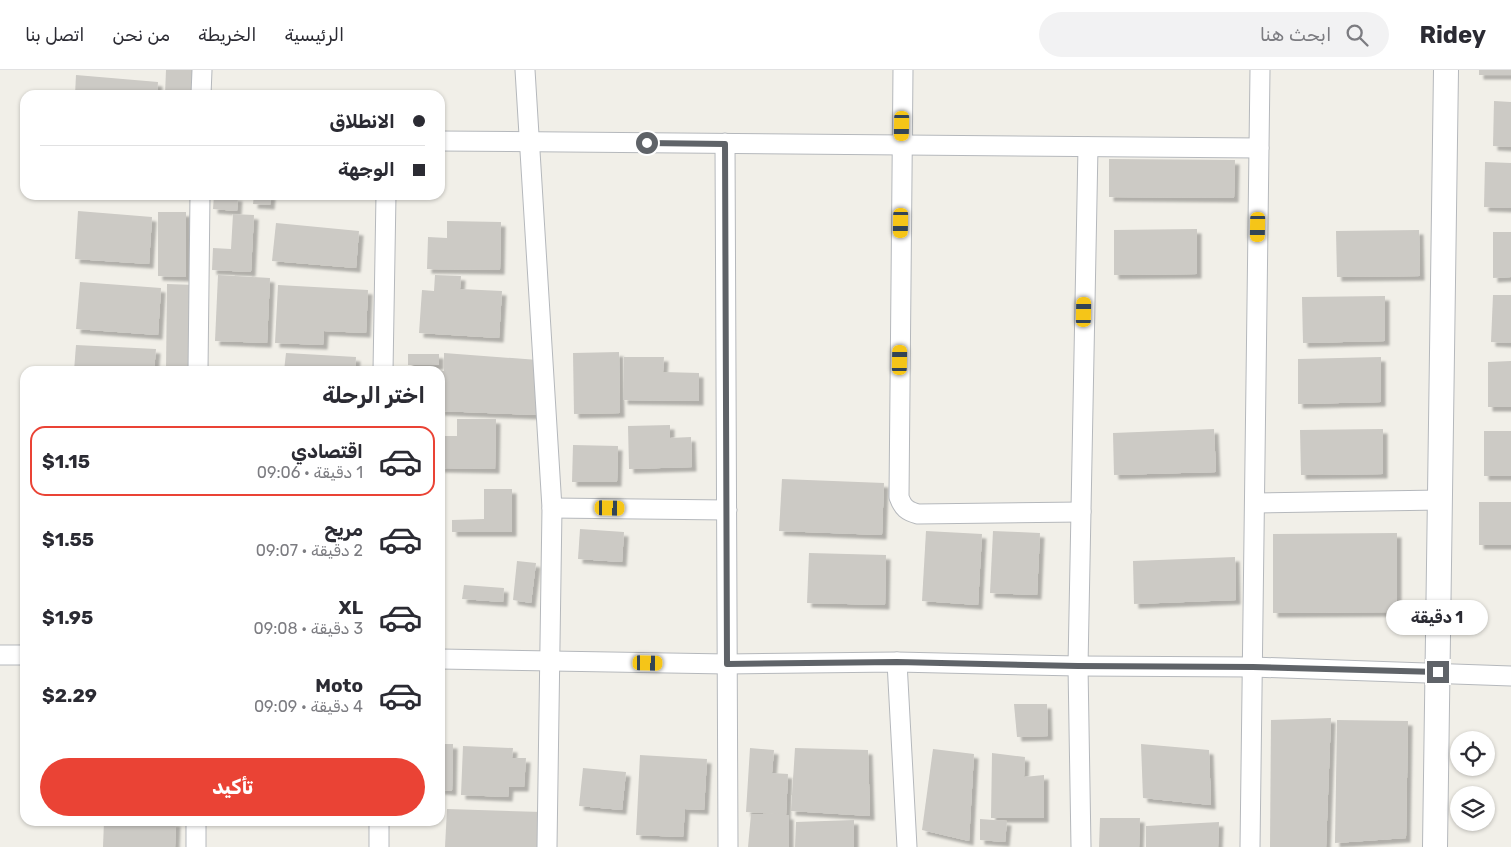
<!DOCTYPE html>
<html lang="ar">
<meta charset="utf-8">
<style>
:root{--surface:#fff;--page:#f2f2f3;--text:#2b2b33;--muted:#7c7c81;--line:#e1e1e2;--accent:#ea4335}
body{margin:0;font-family:Rubik,Vazirmatn,sans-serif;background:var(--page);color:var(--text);direction:rtl;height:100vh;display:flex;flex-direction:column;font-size:19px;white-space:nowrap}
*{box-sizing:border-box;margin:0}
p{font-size:16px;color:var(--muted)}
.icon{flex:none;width:28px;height:28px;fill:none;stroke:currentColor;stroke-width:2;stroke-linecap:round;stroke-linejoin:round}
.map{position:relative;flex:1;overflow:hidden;direction:ltr}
.details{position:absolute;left:20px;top:296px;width:425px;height:460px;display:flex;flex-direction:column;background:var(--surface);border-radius:15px;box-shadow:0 1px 4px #0004;direction:rtl}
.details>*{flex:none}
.guide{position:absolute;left:20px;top:20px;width:425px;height:110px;border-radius:15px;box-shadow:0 1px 4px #0004;direction:rtl;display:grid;align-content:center;height:110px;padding:0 20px;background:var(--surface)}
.tools{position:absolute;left:1450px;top:661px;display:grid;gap:10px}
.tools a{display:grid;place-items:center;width:45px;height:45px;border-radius:50%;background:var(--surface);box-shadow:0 1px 4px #0004;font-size:25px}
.end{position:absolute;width:22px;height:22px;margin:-11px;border:6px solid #5f6368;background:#fff;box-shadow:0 0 0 2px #fff}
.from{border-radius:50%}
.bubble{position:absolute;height:35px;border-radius:18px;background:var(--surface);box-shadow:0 1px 4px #0004;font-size:16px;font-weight:700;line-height:35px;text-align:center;direction:rtl}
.car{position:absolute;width:15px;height:30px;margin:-15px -8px;border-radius:6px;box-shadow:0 0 4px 1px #0007;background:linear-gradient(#f5c518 24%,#345 0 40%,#f5c518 0 76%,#345 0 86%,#f5c518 0)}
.guide b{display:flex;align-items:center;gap:18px;height:48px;font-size:19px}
.guide b+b{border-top:1px solid var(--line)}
.guide i{width:12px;height:12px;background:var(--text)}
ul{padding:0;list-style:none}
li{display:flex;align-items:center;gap:15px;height:70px;margin:0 10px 8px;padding:0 10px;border:2px solid transparent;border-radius:15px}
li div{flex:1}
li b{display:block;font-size:19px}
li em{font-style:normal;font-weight:700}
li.current{border-color:var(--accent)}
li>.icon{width:45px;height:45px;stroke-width:1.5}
h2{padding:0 20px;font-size:22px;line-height:60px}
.primary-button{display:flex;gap:10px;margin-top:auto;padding:10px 20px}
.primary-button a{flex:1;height:58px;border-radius:30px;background:var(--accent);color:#fff;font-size:20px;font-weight:700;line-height:58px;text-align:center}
header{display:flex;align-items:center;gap:30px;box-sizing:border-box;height:70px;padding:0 25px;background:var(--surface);border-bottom:1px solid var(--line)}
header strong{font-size:24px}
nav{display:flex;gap:28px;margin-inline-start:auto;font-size:18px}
.search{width:350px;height:45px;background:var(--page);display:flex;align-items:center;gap:12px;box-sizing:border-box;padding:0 18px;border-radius:28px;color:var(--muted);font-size:19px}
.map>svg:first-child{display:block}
.building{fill:#cccac5;filter:url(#shadow)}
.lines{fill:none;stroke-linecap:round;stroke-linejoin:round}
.minor-casing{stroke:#b5b8bc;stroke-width:21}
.tertiary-casing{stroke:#b5b8bc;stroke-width:26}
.minor{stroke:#fff;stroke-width:19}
.tertiary{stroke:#fff;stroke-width:24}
.route{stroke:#5f6368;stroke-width:6}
</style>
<header>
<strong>Ridey</strong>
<div class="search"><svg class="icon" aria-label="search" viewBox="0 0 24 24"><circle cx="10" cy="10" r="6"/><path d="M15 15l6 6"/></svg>ابحث هنا</div>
<nav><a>الرئيسية</a><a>الخريطة</a><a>من نحن</a><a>اتصل بنا</a></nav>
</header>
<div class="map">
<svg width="1511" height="777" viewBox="0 0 1511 777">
<defs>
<filter id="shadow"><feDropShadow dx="4.5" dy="4.5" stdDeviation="1" flood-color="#0004"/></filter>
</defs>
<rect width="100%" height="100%" fill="#f1efe8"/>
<g class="building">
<polygon points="166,0 196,0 195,25 165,25"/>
<rect x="1479" y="0" width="32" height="5"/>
<polygon points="76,5 158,12 157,25 75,25"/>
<polygon points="1494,31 1511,32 1511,77 1493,76"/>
<polygon points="1109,89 1235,90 1234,128 1109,127"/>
<polygon points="1485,92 1511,93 1511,138 1484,137"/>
<polygon points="214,125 228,125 227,126 238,127 237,141 213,139"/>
<polygon points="254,125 271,125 270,135 253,134"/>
<polygon points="78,141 152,147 149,194 75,189"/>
<polygon points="158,142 186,142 186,207 158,206"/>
<polygon points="233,144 254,145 251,202 212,200 213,178 231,179"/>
<polygon points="447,151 501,152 500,200 427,199 428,167 447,168"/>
<polygon points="276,153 359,161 356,198 272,191"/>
<polygon points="1197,159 1197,204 1114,205 1114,160"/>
<polygon points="1419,160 1420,206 1337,207 1336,161"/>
<polygon points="1493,162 1511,162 1511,207 1493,208"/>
<polygon points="218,205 270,208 267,273 215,271"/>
<polygon points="435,205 461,206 460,219 502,221 499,268 419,263 422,220 434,221"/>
<polygon points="80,212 161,218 158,265 76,259"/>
<polygon points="167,214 196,215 195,301 166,301"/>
<polygon points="278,215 368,220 366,263 324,261 323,275 275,273"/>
<polygon points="1493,225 1511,225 1511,273 1491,272"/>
<polygon points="1385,226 1385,271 1303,273 1302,227"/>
<polygon points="76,275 156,279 154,301 74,301"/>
<polygon points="619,282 620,343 574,344 573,283"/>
<polygon points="286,283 356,287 355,301 284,301"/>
<polygon points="444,283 538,290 537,345 440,341 440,300 444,301"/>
<rect x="408" y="284" width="31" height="11"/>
<polygon points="624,287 664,287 663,302 699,303 699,331 623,330"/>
<polygon points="1381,287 1381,332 1298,334 1298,289"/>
<polygon points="1511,291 1511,337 1488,337 1488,292"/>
<polygon points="457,349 496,349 495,399 440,398 440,366 457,366"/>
<polygon points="670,355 670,368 691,367 692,397 629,399 628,356"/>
<polygon points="1214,359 1216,402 1114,405 1113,363"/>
<polygon points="1383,359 1383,404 1301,405 1300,360"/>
<rect x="1484" y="361" width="27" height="45"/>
<polygon points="573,375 618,376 617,412 572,412"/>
<polygon points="782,409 884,413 882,465 779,461"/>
<polygon points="484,419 512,419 512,462 452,462 452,450 484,449"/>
<rect x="1479" y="432" width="32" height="43"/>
<polygon points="580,459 624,462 622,492 578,489"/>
<polygon points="926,461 982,464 978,535 922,531"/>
<polygon points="993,461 1040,463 1037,525 990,523"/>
<polygon points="1397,463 1397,542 1273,543 1273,464"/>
<polygon points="809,483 886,485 885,535 807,533"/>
<polygon points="1235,487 1236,530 1134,534 1133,491"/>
<polygon points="517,491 536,493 531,533 513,530"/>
<polygon points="464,515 504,518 503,532 462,529"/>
<polygon points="1014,634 1047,634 1048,666 1017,667"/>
<polygon points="1331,648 1326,777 1270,777 1271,650"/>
<polygon points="1337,650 1408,651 1406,768 1335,773"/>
<polygon points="440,674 453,674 452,721 440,720"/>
<polygon points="1141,674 1209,680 1211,735 1143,728"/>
<polygon points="463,676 513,678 512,688 526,688 524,717 509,717 508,727 461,725"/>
<polygon points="750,678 774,680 772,703 788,704 786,745 789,745 789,777 748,777 751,744 779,744 746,742"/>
<polygon points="795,678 868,680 870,746 791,741"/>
<polygon points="933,679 974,684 969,771 922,760"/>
<polygon points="992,683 1025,687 1024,707 1044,705 1044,748 991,748"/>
<polygon points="640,685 707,689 704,740 685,739 683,767 636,765"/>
<polygon points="583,698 626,702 622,740 579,736"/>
<polygon points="447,739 542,742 541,777 445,777"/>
<polygon points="1100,748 1140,748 1139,777 1099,777"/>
<polygon points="980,749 1007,751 1005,772 980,770"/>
<polygon points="854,750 854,777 795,777 796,752"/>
<polygon points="104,751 176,752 175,777 103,777"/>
<polygon points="1219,752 1218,777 1146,777 1146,756"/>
</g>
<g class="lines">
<g class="minor-casing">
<g id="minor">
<polyline points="525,0 552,438 547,777"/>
<path d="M 903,0 L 899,427 C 903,438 907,441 918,444 L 1081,442"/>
<polyline points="201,25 202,0"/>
<polyline points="440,71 1259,78"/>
<polyline points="725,73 728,777"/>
<polyline points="198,301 200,125"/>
<polyline points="383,301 386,125"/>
<polyline points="1255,433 1440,430"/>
<polyline points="552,438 727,440"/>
<polyline points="0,585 25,585"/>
<polyline points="440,589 727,594 897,592 1078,596 1253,597 1511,606"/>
<polyline points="897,592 907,777"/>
<polyline points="196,751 196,777"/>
<polyline points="379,751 379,777"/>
<polyline points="1081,777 1078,596 1088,77"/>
<polyline points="1250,777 1260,0"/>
</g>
</g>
<g class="tertiary-casing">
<polyline id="tertiary" points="1435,777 1446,0"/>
</g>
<use href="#minor" class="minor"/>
<use href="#tertiary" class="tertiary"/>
</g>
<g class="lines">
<polyline class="route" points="647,73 725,74 727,594 897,592 1078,596 1253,597 1438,602"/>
</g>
</svg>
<div class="tools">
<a><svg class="icon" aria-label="locate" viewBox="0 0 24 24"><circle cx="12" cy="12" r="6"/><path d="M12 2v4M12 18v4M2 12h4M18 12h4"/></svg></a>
<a><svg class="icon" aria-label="layers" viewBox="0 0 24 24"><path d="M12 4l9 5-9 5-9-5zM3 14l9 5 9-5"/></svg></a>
</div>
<i class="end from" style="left:647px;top:73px"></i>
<i class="end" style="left:1438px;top:602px"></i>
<div class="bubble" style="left:1386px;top:530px;width:102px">1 دقيقة</div>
<i class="car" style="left:902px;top:56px;rotate:181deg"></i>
<i class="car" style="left:901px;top:153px;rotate:181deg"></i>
<i class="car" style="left:1258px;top:157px;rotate:181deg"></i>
<i class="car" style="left:1084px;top:242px;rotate:1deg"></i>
<i class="car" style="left:900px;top:290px;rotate:1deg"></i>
<i class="car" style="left:610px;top:438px;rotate:91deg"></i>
<i class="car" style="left:648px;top:593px;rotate:91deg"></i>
<div class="guide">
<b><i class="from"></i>الانطلاق</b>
<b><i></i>الوجهة</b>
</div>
<section class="details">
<h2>اختر الرحلة</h2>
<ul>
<li class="current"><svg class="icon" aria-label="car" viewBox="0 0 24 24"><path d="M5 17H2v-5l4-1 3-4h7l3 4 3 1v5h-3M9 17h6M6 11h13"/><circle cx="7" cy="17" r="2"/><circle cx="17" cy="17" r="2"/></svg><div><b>اقتصادي</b><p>1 دقيقة · 09:06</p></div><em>$1.15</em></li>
<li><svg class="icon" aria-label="car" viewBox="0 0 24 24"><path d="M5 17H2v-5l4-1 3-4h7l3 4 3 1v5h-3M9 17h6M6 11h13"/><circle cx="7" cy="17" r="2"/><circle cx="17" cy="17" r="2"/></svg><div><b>مريح</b><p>2 دقيقة · 09:07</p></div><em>$1.55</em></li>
<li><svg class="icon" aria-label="car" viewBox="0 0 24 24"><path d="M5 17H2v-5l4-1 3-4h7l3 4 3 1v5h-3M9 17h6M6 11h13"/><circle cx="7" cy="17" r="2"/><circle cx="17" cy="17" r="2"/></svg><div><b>XL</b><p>3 دقيقة · 09:08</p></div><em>$1.95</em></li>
<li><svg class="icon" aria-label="car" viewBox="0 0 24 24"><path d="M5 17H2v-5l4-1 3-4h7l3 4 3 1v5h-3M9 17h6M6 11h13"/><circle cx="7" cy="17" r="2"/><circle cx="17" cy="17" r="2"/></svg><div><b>Moto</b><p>4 دقيقة · 09:09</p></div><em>$2.29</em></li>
</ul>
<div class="primary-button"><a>تأكيد</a></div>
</section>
</div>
